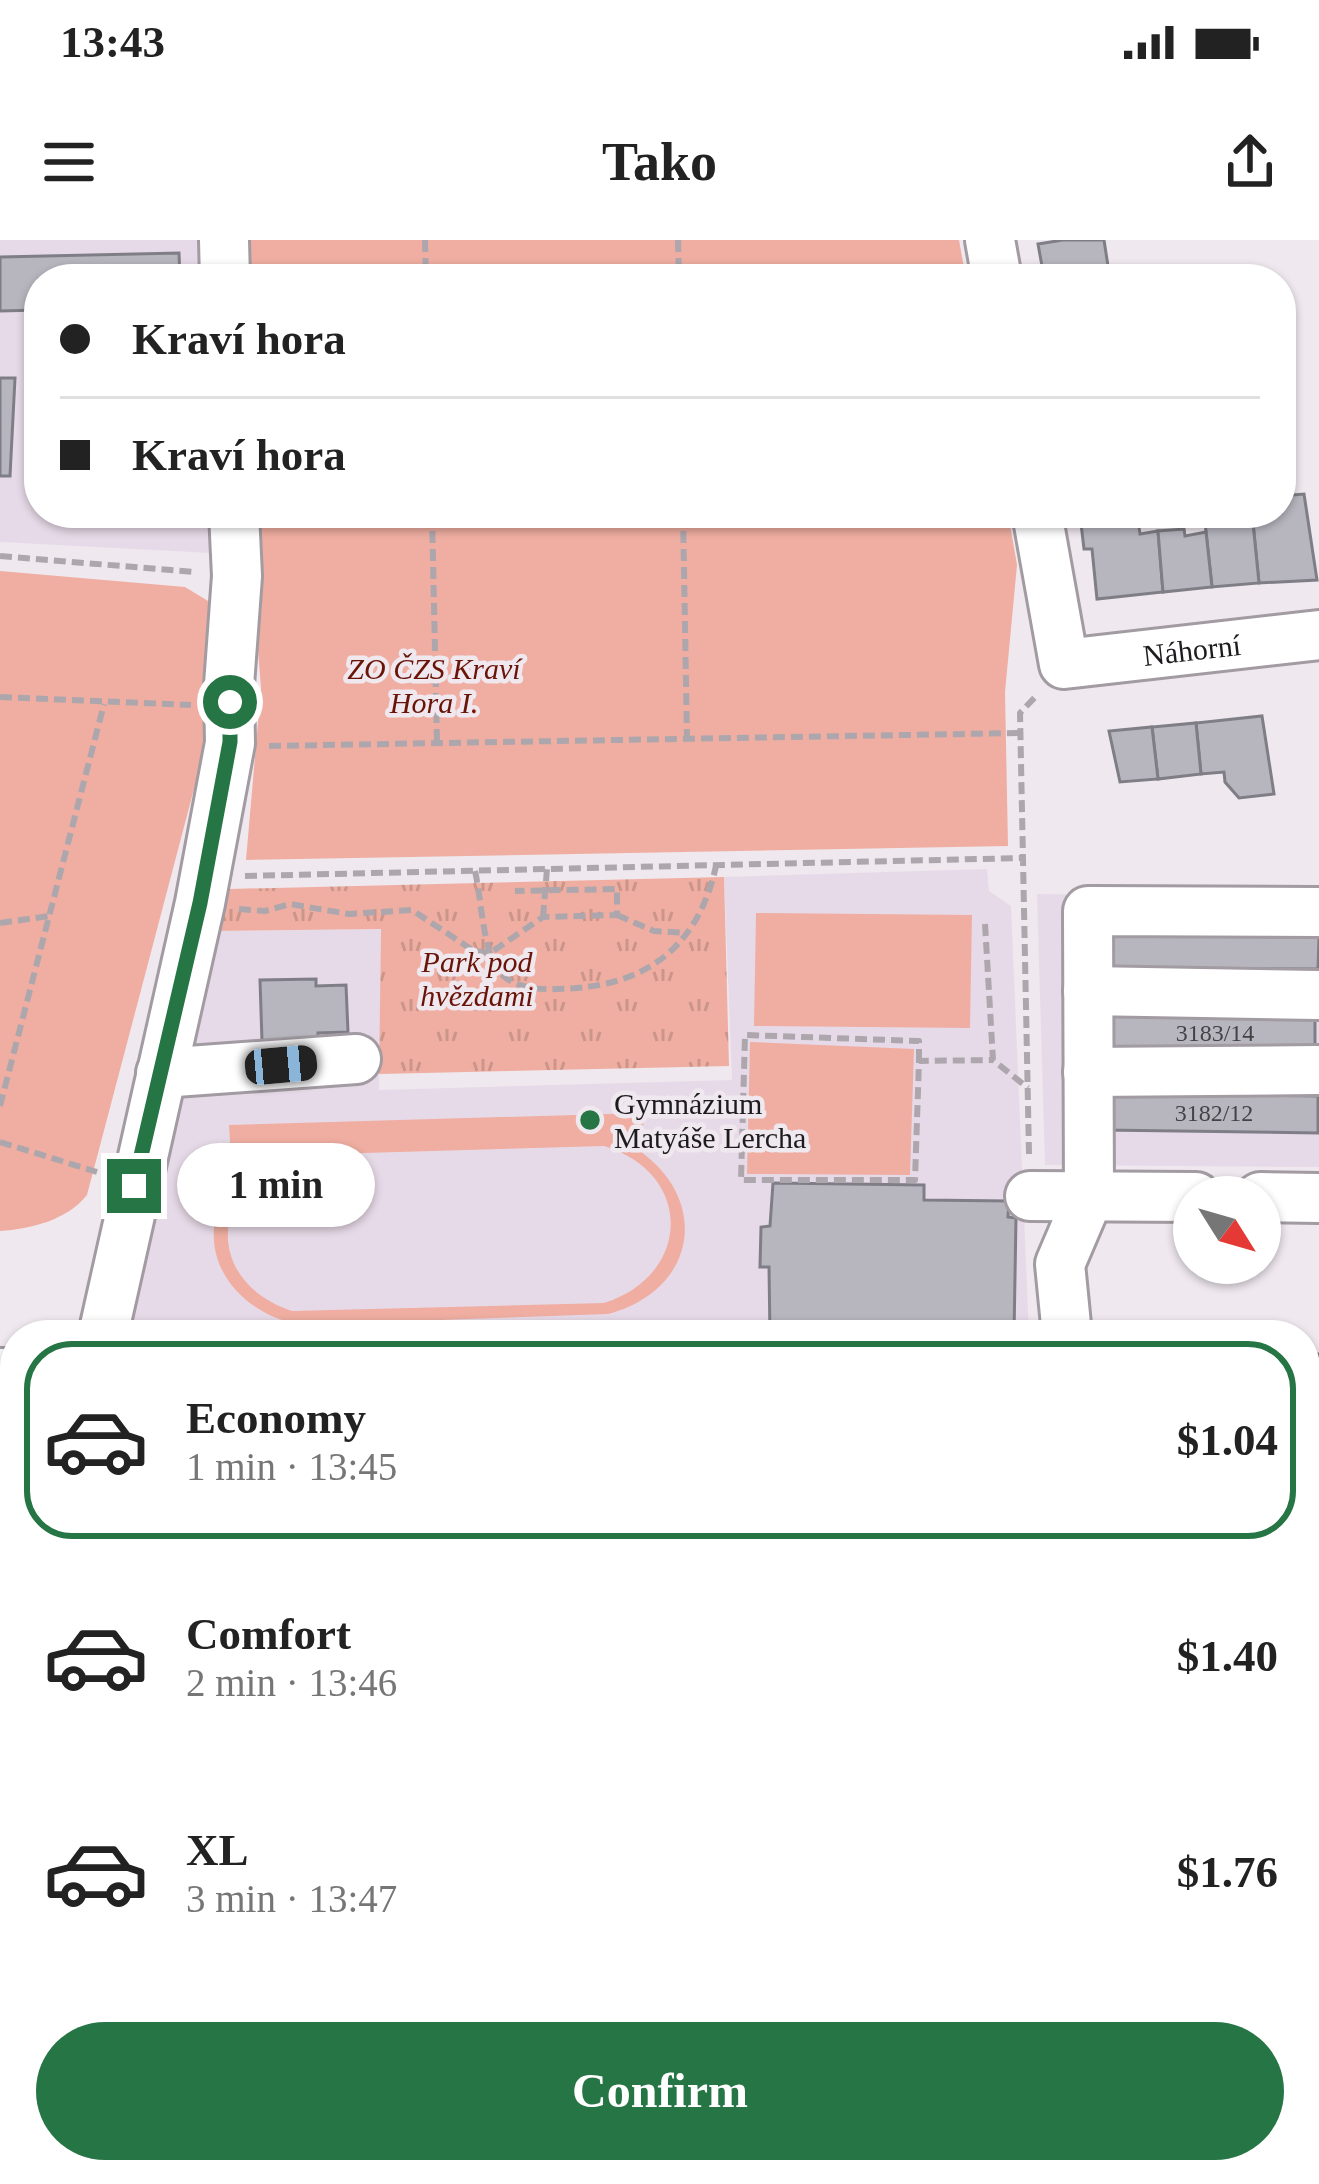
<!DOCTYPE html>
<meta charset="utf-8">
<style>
:root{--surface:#fff;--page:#f2f2f2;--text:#222;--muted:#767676;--line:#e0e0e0;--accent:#267545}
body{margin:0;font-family:"Times New Roman",serif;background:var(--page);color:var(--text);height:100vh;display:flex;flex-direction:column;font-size:45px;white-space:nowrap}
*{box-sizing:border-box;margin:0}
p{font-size:39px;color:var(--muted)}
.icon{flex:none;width:66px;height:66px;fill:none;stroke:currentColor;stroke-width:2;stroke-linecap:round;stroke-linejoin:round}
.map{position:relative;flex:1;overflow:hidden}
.sheet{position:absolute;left:0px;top:1080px;width:1320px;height:864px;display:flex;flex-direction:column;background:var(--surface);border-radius:48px 48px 0 0;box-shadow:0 3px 9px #0004}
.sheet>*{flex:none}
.guide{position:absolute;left:24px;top:24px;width:1272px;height:264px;border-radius:48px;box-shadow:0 3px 9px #0004;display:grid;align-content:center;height:264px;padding:0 36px;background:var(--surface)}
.needle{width:78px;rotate:127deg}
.controls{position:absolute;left:1173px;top:936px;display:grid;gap:24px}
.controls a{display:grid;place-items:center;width:108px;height:108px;border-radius:50%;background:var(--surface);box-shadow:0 3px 9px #0004;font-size:60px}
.end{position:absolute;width:54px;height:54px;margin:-27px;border:15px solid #267545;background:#fff;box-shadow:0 0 0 6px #fff}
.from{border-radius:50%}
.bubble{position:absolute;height:84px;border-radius:42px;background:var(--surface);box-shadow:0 3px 9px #0004;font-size:39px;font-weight:600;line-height:84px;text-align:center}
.car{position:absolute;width:36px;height:72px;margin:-36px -18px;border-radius:15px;box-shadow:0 0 9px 3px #0007;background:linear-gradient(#222 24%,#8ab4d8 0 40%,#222 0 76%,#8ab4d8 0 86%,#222 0)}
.guide b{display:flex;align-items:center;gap:42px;height:114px;font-size:45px}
.guide b+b{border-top:3px solid var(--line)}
.guide i{width:30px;height:30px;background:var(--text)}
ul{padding:21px 0 0;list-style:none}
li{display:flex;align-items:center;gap:36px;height:198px;margin:0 24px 18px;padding:0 12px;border:6px solid transparent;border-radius:48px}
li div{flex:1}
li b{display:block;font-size:45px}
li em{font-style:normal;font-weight:600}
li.current{border-color:var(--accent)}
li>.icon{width:108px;height:108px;stroke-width:1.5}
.primary-button{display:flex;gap:24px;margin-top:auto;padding:24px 36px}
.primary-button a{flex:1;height:138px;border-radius:72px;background:var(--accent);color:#fff;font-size:48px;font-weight:600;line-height:138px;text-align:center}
.status{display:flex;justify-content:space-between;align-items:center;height:84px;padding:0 60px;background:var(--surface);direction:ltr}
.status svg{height:33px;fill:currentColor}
header{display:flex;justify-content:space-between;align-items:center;height:156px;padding:0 36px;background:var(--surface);font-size:54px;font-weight:600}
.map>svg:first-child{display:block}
.built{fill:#e7dae8}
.park{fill:url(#park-tufts)}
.garden{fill:#efaea1;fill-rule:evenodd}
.building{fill:#b7b6bf;stroke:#7f7e86;stroke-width:3}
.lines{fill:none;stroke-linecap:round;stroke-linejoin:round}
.minor-casing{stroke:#a29ba2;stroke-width:54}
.path{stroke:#ada7ad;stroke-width:6;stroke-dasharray:12 6;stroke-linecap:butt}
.minor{stroke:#fff;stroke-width:48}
.route{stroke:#267545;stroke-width:15}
.poi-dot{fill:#267545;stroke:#efe8ef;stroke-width:4.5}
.labels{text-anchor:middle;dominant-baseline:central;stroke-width:9;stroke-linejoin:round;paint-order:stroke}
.number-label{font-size:24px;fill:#444246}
.street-label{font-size:30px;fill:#1e1b1e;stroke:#efe8ef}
.park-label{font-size:30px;font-style:italic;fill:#6a1408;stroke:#efe8ef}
.poi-label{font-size:30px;fill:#1e1b1e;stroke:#efe8ef;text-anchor:start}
</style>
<div class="status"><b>13:43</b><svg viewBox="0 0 49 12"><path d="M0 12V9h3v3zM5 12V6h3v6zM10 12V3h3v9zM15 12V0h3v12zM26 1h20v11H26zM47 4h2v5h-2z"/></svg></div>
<header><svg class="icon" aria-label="menu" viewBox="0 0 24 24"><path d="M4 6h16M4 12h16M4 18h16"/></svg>Tako<svg class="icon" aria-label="share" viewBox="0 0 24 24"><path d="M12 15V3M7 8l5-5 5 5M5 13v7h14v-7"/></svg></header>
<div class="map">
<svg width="1319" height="1944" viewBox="0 0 1319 1944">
<defs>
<pattern id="park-tufts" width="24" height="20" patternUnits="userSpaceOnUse" patternTransform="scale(3)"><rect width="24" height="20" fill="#efaea1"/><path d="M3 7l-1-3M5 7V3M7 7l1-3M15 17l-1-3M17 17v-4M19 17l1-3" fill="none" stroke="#cc958a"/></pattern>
</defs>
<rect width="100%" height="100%" fill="#efe8ef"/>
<g class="built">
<polygon points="0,0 207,0 208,39 39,39 39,273 211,273 211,313 0,302"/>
<polygon points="987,629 989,651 1011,666 1029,1095 125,1095 213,691 381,689 379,850 732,840 724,637"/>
<polygon points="1037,654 1319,657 1319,927 1045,925"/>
<polygon points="1305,1198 1319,1198 1319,1531 1305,1532"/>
<polygon points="0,1712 15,1712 15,1929 552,1929 551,1944 0,1944"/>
<polygon points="1305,1859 1319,1859 1319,1944 1107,1944 1106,1929 1305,1929"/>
</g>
<g class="park">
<polygon points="724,637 729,826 379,834 381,689 213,691 220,659 229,649"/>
<rect x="0" y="1148" width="15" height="330"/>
</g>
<g class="garden">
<polygon points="235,0 959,0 966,39 235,39"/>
<polygon points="247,273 1008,273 1017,325 1005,452 1008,606 246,620 261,448"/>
<path d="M 0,331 L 185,347 L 213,364 L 214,473 L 87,955 C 67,980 31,989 0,991 Z"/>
<polygon points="756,673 972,675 970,788 754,786"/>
<polygon points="750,802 914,809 910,935 747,934"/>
<path d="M 643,873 L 644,904 L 632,906 C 712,955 699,1050 608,1074 L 299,1085 C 210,1065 182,975 257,917 L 231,917 L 229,885 ZM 604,906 C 694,933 692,1035 604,1063 L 292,1071 C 204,1042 208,944 295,915 Z"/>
<polygon points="583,1929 988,1929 975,1944 583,1944"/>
</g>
<g class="building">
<polygon points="1063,0 1104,0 1108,26 1044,37 1038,4"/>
<polygon points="179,13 180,39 39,39 39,70 0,71 0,17"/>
<polygon points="1108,26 1111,39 1044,39 1044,37"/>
<polygon points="0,138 15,138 10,236 0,236"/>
<polygon points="1304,254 1317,340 1259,343 1252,273 1281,273 1281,256"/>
<polygon points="1137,273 1140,294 1158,291 1163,352 1097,359 1092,309 1084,309 1080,275"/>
<polygon points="1204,273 1252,273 1259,343 1212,347"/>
<polygon points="1184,289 1185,296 1206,292 1212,347 1163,352 1158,291"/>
<polygon points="1262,476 1274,554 1239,558 1225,542 1224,532 1201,534 1196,483"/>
<polygon points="1196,483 1201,534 1158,539 1152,487"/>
<polygon points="1152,487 1158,539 1120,542 1109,491"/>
<polygon points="1106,696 1319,697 1318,729 1106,728"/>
<polygon points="316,739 316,746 346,745 348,792 318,793 318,800 262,801 260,740"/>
<polygon points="1104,774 1315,777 1315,810 1104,808"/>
<polygon points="1104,853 1318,856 1318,893 1103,890"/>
<polygon points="773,943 924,945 924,960 1009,961 1008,977 1016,978 1014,1095 770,1095 769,1027 760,1027 761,987 770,986"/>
<rect x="1305" y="1114" width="14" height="54"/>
<polygon points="1319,1232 1319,1265 1306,1266 1305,1234"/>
<polygon points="1319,1474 1319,1530 1305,1532 1305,1476"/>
<polygon points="0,1523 8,1524 7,1560 0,1560"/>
<polygon points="8,1524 15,1524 15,1560 7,1560"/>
<rect x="0" y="1712" width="15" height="83"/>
<polygon points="1305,1757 1309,1772 1319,1770 1319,1828 1305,1832"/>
<polygon points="0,1844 15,1844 15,1929 74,1929 74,1944 0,1944"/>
<polygon points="1319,1900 1319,1944 1261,1944 1258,1929 1305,1929 1305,1904"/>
<rect x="120" y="1929" width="276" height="15"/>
<polygon points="1144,1929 1213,1929 1217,1944 1147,1944"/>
</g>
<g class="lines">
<g class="minor-casing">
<g id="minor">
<polyline points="224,0 225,39"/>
<polyline points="990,0 997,39"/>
<path id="s1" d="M 1037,273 L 1064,424 L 1319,395"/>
<polyline points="1088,751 1318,755"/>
<polyline points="1088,832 1317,830"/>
<polyline points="161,833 356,819"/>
<polyline points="1030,956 1196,957"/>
<polyline points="1260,957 1319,958"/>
<polyline points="103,1095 200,663 230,503 229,445 237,336 234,273"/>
<polyline points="1067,1095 1060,1024 1089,956 1088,671 1319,672"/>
<polyline points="0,1133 15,1133"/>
<polyline points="1305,1213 1319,1212"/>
<polyline points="0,1502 15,1502"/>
<polyline points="0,1600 15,1601"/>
<polyline points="1305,1621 1319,1619"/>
<polyline points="1305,1873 1319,1875"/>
</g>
</g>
<g class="path">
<polyline points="425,0 426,39"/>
<polyline points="678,0 679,39"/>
<polyline points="432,273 437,503"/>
<polyline points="683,273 687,498"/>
<polyline points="0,316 194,332"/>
<polyline points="0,457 191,465"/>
<polyline points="269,506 1021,493"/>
<path d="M 475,631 C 481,656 483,711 498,730 C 510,747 537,750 557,749 C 642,748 697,711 716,626"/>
<polyline points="245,636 1023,618"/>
<polyline points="239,669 265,671 290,664 349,674 412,670 474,711 490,713 543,677 617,675 617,649 515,651"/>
<polyline points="617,675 654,691 687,693"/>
<polyline points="543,677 547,629"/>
<polyline points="0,683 49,676"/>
<polyline points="985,684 993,820 1028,848"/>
<polyline points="919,821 919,801 745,795 741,940 915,940 919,821 993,820"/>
<polyline points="0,866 104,464"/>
<polyline points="0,902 97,932"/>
<polyline points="1029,914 1020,473 1038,454"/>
<polyline points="1115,1929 1116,1944"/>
</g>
<use href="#minor" class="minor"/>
</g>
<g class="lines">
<polyline class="route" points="134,946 200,663 230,502 230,462"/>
</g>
<circle class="poi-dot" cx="590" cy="880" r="12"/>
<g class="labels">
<g class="number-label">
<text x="1215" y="793">3183/14</text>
<text x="1214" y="873">3182/12</text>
</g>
<g class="street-label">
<text stroke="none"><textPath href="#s1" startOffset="282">Náhorní</textPath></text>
</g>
<g class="park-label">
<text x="434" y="428">ZO ČZS Kraví<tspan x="434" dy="34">Hora I.</tspan></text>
<text x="477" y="721">Park pod<tspan x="477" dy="34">hvězdami</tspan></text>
</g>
<g class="poi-label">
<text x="614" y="863">Gymnázium<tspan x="614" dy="34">Matyáše Lercha</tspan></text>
</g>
</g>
</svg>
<div class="controls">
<a><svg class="needle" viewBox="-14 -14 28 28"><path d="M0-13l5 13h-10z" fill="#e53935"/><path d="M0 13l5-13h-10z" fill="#767676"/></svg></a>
</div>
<i class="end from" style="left:230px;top:462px"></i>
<i class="end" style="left:134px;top:946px"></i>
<div class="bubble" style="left:177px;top:903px;width:198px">1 min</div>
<i class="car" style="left:281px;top:825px;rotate:85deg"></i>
<div class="guide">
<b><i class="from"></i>Kraví hora</b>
<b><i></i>Kraví hora</b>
</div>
<section class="sheet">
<ul>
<li class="current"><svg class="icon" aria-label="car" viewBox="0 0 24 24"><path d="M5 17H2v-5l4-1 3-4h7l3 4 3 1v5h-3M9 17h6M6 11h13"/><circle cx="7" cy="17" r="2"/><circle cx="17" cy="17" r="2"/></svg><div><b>Economy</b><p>1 min · 13:45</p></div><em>$1.04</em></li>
<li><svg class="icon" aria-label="car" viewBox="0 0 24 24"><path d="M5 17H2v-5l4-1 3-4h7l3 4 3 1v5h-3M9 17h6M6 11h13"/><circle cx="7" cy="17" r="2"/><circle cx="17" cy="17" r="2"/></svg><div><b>Comfort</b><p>2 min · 13:46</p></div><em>$1.40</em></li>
<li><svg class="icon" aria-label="car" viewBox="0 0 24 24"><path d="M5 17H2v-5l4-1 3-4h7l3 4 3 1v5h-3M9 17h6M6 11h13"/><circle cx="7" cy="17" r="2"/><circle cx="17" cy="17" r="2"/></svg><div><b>XL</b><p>3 min · 13:47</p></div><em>$1.76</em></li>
</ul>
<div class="primary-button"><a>Confirm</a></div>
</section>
</div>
